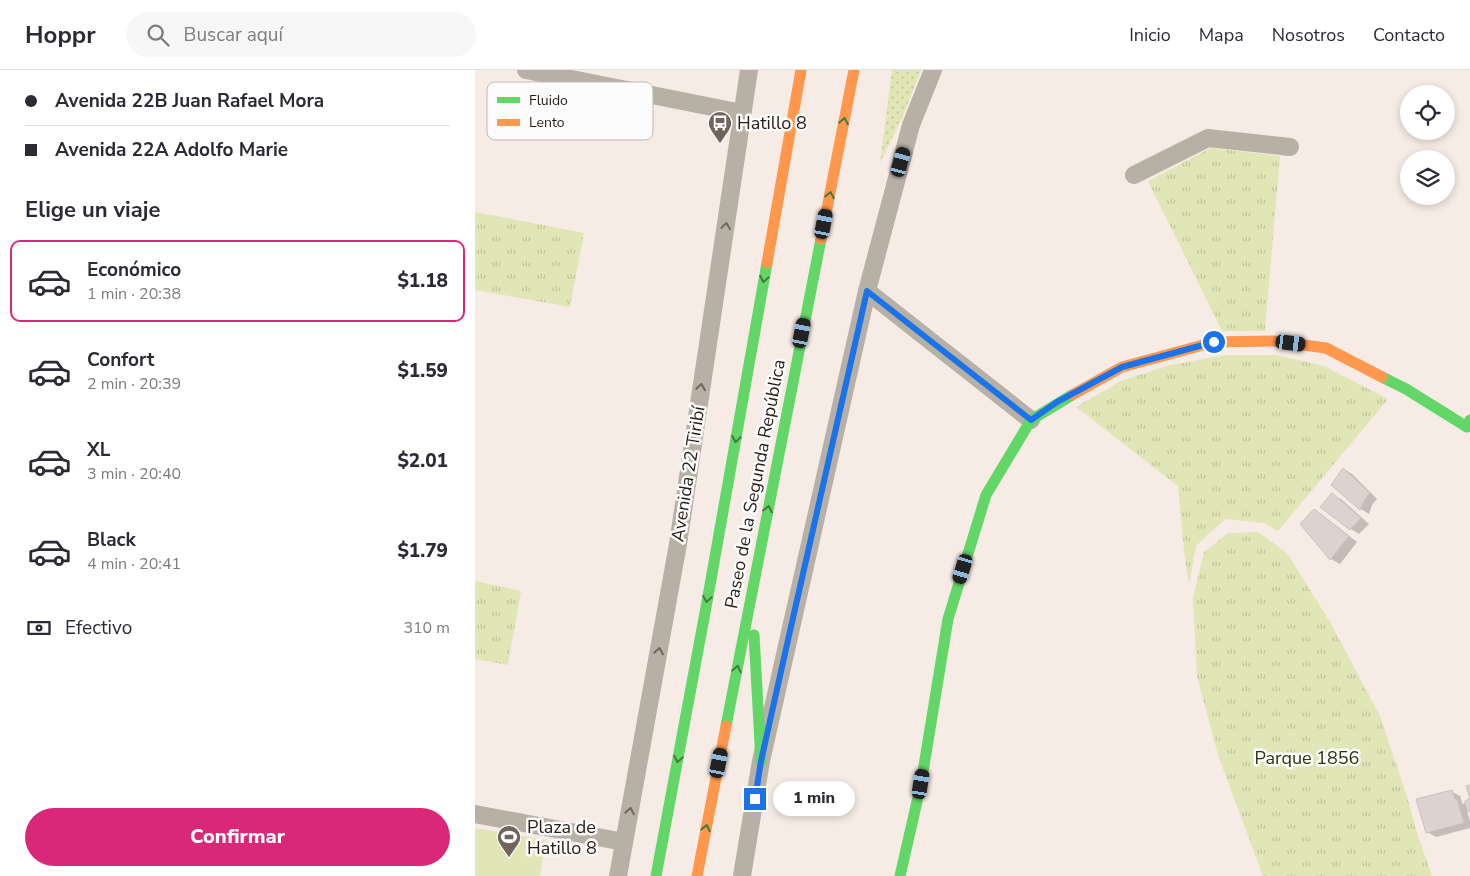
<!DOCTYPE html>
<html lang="es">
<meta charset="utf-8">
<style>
:root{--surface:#fff;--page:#f7f7f7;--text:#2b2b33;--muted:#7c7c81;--line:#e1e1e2;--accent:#db2777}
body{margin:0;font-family:"Nunito Sans",sans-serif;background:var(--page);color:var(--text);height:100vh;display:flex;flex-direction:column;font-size:19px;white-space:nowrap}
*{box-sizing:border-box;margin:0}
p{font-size:16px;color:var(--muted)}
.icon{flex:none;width:28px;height:28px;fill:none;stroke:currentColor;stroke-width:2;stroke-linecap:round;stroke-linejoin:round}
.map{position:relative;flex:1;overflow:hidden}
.details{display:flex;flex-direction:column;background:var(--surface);width:475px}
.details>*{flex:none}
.banner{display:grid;align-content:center;height:110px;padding:0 25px;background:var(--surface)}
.fabs{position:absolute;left:925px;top:15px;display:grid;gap:10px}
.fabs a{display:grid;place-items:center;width:55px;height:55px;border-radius:50%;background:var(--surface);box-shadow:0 2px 8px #0003;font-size:25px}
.end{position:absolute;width:22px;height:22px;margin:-11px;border:6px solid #1a73e8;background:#fff;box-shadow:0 0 0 2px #fff}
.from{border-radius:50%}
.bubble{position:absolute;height:35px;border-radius:18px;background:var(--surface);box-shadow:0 2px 8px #0003;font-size:16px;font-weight:800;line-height:35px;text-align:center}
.car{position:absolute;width:15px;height:30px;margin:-15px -8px;border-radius:6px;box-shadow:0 0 4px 1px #0007;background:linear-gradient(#222 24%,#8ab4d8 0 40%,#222 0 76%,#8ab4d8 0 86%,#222 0)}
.banner b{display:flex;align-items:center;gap:18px;height:48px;font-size:19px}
.banner b+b{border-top:1px solid var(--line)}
.banner i{width:12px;height:12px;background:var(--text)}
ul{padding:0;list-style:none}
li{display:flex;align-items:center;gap:15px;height:82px;margin:0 10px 8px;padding:0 15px;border:2px solid transparent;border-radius:10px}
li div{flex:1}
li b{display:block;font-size:19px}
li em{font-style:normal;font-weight:800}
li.on{border-color:var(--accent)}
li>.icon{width:45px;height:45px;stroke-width:1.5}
h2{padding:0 25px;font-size:22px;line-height:60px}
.pay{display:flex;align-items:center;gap:12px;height:55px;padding:0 25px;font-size:19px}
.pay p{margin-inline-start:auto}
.cta{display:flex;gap:10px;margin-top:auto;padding:10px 25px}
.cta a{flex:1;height:58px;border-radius:30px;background:var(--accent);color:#fff;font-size:20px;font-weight:800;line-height:58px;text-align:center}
header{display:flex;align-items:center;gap:30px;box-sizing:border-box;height:70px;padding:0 25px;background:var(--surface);border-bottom:1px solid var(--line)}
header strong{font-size:24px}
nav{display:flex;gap:28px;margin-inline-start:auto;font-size:18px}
.search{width:350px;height:45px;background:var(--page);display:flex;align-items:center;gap:12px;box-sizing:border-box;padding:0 18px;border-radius:28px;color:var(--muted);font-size:19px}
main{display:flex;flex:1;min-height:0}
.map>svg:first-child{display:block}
.grass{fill:url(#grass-dots)}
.park{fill:url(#park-tufts)}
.garden{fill:#e1e6b7}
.shadow{fill:#0003}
.building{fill:#ded2cf;stroke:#cdc0bd}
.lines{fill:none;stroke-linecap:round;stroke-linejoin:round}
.street{stroke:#b7b0a4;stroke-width:18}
.fast{stroke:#63d668;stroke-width:11}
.slow{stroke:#ff974d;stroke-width:11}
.oneway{stroke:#46793e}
.oneway2{stroke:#70665c}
.route{stroke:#1a73e8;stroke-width:6}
.labels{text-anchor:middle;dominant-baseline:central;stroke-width:5;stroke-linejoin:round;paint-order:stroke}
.poi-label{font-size:18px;fill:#281c14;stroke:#fbfcfb;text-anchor:start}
.street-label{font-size:18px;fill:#281c14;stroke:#fbfcfb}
.park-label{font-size:18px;fill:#2d340c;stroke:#fbfcfb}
.key{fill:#fbfcfb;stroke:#bcb9b6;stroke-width:1}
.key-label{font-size:14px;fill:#281c14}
</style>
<header>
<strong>Hoppr</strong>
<div class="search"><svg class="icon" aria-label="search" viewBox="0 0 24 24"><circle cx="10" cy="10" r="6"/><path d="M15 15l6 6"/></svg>Buscar aquí</div>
<nav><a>Inicio</a><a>Mapa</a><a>Nosotros</a><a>Contacto</a></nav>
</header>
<main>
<section class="details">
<div class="banner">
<b><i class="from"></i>Avenida 22B Juan Rafael Mora</b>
<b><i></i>Avenida 22A Adolfo Marie</b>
</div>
<h2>Elige un viaje</h2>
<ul>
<li class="on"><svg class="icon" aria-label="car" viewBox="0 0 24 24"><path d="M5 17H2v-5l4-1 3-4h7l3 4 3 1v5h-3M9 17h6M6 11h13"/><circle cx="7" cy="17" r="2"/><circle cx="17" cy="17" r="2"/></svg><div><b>Económico</b><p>1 min · 20:38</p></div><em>$1.18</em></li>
<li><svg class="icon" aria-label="car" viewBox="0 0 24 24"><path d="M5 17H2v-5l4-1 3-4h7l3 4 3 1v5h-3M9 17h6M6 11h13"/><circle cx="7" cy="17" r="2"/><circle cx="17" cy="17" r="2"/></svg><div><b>Confort</b><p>2 min · 20:39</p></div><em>$1.59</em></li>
<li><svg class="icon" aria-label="car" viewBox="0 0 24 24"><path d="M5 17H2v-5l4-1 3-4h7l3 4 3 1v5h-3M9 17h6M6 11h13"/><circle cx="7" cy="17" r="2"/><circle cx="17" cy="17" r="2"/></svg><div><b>XL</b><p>3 min · 20:40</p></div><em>$2.01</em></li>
<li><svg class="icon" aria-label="car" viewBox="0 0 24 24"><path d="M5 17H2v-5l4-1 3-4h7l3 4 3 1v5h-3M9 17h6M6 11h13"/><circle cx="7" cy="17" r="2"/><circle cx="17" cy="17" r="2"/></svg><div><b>Black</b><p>4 min · 20:41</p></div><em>$1.79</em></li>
</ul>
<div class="pay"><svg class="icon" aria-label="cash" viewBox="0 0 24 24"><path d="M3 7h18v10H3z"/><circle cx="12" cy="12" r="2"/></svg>Efectivo<p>310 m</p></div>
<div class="cta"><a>Confirmar</a></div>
</section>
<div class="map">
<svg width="995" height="806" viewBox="0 0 995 806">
<defs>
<pattern id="grass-dots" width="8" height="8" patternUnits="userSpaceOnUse" patternTransform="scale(1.25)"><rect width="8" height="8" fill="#e1e6b7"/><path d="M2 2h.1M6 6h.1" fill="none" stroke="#c1c59c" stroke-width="1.8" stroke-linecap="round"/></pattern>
<pattern id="park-tufts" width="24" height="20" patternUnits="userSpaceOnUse" patternTransform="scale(1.25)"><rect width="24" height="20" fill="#e1e6b7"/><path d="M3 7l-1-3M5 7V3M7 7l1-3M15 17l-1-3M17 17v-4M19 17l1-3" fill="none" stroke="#c1c59c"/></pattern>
</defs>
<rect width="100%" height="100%" fill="#f6ebe5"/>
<polygon class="grass" points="417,0 446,0 428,46 405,93"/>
<g class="park">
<polygon points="736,78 805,86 790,261 747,261 673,111"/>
<polygon points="0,142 109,163 95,237 0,220"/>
<polygon points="751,285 801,285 849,296 913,329 803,461 789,453 750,449 721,476 714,515 709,481 703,416 601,337 646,311 691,296"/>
<polygon points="783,462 812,483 855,552 905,646 930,720 943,766 957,806 788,806 743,685 722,606 718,527 729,482 753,463"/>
<polygon points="0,511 46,521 33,595 0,589"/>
</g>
<polygon class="garden" points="0,758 71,770 65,806 0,806"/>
<g class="shadow">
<polygon points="869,399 877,404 902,429 897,435 894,444 886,439 857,415"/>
<polygon points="857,425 866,429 894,454 884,464 876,459"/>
<polygon points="839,440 847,445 882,472 865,494 856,489 827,454"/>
<polygon points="976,721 985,726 987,733 992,736 995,729 995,742 992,741 995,751 995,758 961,767 952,762"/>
</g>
<g class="building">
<polygon points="868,398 895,423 889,431 885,440 856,415"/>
<polygon points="857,423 886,448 875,460 845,437"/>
<polygon points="839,439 874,466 855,490 825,454"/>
<polygon points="995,715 995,741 993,742 989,732 995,728 991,716"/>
<polygon points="977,720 980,729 982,729 989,753 951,763 941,729"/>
</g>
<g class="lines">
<g class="street">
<polyline points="51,0 267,43"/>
<polyline points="659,105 733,68 815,77"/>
<polyline points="392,221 556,350"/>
<polyline points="0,744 149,772"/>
<polyline points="143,806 203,474 274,0"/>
<polyline points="267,806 286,691 392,221 436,55 458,0"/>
</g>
<g class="fast">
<polyline points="907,307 931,319 992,357 995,350"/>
<polyline points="279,565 286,691"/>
<polyline points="251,656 346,169"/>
<polyline points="181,806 232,532 292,193"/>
<polyline points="425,806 446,714 473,549 511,425 556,350 597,325"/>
</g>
<g class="slow">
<polyline points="346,169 379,0"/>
<polyline points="292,193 326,0"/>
<polyline points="597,325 647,297 739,272 798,271 851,278 907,307"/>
<polyline points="222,806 251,656"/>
</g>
</g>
<defs><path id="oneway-chevron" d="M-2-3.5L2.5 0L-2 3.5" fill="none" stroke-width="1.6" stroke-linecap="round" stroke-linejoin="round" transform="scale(1.25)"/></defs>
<g class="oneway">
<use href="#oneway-chevron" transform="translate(369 51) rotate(-79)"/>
<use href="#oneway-chevron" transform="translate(355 125) rotate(-79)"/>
<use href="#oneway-chevron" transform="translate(289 209) rotate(100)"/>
<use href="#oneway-chevron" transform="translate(261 369) rotate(100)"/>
<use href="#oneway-chevron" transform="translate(293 439) rotate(-79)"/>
<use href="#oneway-chevron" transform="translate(232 529) rotate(100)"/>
<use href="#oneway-chevron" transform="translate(262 599) rotate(-79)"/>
<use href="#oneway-chevron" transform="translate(203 689) rotate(101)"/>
<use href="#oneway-chevron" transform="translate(231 758) rotate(-79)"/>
</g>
<g class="oneway2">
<use href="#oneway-chevron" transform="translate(251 156) rotate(-82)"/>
<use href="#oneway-chevron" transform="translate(226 317) rotate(-81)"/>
<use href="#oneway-chevron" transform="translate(184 581) rotate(-80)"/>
<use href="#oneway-chevron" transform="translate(155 741) rotate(-80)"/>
</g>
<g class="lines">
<polyline class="route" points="280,729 286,691 313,570 392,221 556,350 582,332 647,297 739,272"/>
</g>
<defs>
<g id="bus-pin" transform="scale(1.25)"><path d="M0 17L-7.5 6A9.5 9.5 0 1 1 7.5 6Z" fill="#70645d" stroke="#fbfcfb"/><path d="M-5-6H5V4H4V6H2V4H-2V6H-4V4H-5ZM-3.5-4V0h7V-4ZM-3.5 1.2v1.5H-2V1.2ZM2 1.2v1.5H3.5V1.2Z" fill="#fff"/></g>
<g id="stadium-pin" transform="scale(1.25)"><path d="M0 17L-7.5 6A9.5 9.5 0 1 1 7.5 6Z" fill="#70645d" stroke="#fbfcfb"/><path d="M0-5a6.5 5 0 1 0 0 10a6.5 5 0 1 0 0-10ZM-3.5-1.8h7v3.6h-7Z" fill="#fff"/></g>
</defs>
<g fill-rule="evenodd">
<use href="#bus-pin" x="245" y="53"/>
<use href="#stadium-pin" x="34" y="767"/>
</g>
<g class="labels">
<g class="poi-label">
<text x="262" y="53">Hatillo 8</text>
<text x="52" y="757">Plaza de<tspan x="52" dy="21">Hatillo 8</tspan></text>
</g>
<g class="street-label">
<text transform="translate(213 404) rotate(-81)">Avenida 22 Tiribí</text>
<text transform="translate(280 414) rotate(-79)">Paseo de la Segunda República</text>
</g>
<g class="park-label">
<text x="832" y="688">Parque 1856</text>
</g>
</g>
<rect x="12" y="12" width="166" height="58" rx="8" class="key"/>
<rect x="22" y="27" width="23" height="6" fill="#63d668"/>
<rect x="22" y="49" width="23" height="7" fill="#ff974d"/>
<g class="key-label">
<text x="54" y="35">Fluido</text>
<text x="54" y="57">Lento</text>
</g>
</svg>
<div class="fabs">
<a><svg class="icon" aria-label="locate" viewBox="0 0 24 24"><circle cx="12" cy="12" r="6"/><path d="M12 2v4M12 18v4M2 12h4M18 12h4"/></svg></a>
<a><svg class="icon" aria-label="layers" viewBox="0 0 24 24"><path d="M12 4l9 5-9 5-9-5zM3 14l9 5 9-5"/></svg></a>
</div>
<i class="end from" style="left:739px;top:272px"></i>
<i class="end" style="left:280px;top:729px"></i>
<div class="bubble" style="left:298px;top:711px;width:82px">1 min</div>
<i class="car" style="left:426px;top:92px;rotate:15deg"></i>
<i class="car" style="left:349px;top:154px;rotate:11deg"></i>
<i class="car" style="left:327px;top:263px;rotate:11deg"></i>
<i class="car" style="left:816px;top:273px;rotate:97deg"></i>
<i class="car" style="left:488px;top:499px;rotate:197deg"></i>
<i class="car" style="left:244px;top:693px;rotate:11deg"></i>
<i class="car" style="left:446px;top:714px;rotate:9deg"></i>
</div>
</main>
